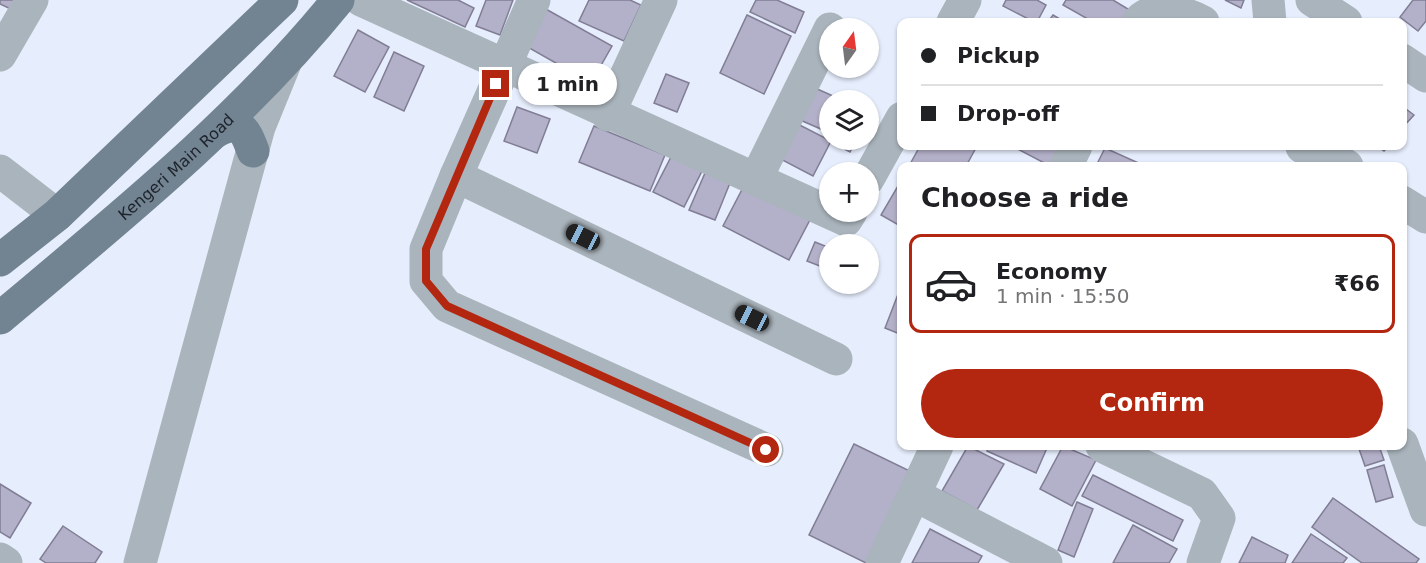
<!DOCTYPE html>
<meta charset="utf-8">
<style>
:root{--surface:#fff;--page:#f2f2f2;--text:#202124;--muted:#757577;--line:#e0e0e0;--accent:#b32610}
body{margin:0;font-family:"DejaVu Sans",sans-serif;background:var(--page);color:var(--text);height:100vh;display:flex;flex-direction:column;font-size:22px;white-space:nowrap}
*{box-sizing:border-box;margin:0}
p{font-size:20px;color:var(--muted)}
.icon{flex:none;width:33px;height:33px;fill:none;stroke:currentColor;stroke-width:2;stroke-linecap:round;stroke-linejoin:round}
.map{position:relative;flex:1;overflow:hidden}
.side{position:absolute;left:897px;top:162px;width:510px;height:288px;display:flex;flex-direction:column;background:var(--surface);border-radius:12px;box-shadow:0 2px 4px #0004}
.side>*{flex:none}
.top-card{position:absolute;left:897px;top:18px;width:510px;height:132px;border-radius:12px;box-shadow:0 2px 4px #0004;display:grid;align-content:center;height:132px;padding:0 24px;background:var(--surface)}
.needle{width:39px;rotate:14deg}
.controls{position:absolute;left:819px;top:18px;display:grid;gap:12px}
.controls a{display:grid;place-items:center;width:60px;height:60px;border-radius:50%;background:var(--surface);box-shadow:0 2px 4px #0004;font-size:30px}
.end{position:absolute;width:27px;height:27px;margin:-14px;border:8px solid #b32610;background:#fff;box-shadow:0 0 0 3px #fff}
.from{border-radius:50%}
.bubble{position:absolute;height:42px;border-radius:21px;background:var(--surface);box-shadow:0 2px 4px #0004;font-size:20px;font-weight:600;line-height:42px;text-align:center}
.car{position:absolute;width:18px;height:36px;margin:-18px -9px;border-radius:8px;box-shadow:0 0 4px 2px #0007;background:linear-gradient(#222 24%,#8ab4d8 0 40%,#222 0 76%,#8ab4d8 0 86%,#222 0)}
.top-card b{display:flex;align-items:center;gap:21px;height:57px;font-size:22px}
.top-card b+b{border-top:2px solid var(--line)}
.top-card i{width:15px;height:15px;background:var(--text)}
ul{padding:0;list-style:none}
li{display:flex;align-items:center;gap:18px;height:99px;margin:0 12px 9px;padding:0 12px;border:3px solid transparent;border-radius:12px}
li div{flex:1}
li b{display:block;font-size:22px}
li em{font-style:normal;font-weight:600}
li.selected{border-color:var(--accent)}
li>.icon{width:54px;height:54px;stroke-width:1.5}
h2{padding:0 24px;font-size:27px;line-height:72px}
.primary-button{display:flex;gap:12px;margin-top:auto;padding:12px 24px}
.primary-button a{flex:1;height:69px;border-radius:36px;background:var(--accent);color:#fff;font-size:24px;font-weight:600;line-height:69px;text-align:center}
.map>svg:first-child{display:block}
.building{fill:#b3b0c9;stroke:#807d95;stroke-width:1.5}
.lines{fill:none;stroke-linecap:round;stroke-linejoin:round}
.minor{stroke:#aab4bc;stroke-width:33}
.major{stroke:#728492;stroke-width:33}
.route{stroke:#b32610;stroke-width:8}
.labels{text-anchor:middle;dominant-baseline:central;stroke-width:6;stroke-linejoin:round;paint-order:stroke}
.street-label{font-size:16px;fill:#1f232c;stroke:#f8faff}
</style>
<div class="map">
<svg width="1426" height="563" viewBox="0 0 1426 563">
<rect width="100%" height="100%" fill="#e6edfc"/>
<g class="building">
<polygon points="0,0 23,0 17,12 0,4"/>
<polygon points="407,0 458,0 474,8 465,27"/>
<polygon points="486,0 513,0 500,35 476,26"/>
<polygon points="589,0 630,0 641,5 624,41 579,21"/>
<polygon points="756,0 777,0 804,12 795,33 750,12"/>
<polygon points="1006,0 1037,0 1046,5 1037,22 1034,22 1003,6"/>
<polygon points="1066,0 1113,0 1138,15 1134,22 1093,22 1063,5"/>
<polygon points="1225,0 1244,0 1241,8"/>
<polygon points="1413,0 1426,0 1426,21 1418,31 1400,17"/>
<polygon points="544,8 612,46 591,83 524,45"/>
<polygon points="747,15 791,36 764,94 720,73"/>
<polygon points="1053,15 1065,22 1048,22"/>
<polygon points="358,30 389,47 365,92 334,76"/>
<polygon points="394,52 424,66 404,111 374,97"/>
<polygon points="666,74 689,83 677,112 654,103"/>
<polygon points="806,84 842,100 830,100 830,133 791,116"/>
<polygon points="1402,106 1414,115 1402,128"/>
<polygon points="517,107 550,119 537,153 504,141"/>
<polygon points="786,118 831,141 813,176 769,153"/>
<polygon points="594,126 665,155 650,191 579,162"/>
<polygon points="838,140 856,140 850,152 835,144"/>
<polygon points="920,146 977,146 966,166 909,166"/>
<polygon points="1012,146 1062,146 1050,166"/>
<polygon points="1377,146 1389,146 1384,151"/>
<polygon points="1105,148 1143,165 1143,166 1096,166"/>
<polygon points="672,155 703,169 684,207 653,192"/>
<polygon points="705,173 730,183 715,220 689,210"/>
<polygon points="902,179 902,227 881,215"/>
<polygon points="747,180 813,214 789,260 723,226"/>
<polygon points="815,242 830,248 830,270 807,261"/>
<polygon points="900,289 902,290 902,335 885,328"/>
<polygon points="854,444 916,474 866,563 809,535"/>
<polygon points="968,446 1004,464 977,510 942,491"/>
<polygon points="989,446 1041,446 1047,448 1036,473 987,451"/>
<polygon points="1063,446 1096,460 1072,506 1040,489"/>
<polygon points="1358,446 1379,446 1384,460 1365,466"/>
<polygon points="1384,465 1393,497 1376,502 1367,470"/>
<polygon points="1093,475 1183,520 1173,541 1082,496"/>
<polygon points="0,484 31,503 10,538 0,532"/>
<polygon points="1333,498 1419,559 1416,563 1362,563 1312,527"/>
<polygon points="1077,502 1093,509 1074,557 1058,550"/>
<polygon points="1133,525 1177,549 1169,563 1113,563"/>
<polygon points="63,526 102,552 95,563 46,563 40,559"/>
<polygon points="930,529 982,556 978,563 912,563"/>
<polygon points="1311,534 1347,558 1343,563 1292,563"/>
<polygon points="1252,537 1288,555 1285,563 1239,563"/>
</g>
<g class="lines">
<g class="minor">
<polyline points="361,0 846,220 851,212"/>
<polyline points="534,0 456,176 836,359"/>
<polyline points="1268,0 1270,22"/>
<polyline points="1312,0 1346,22"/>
<polyline points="953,22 965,0"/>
<path d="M 1138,22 C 1151,5 1186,12 1203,22"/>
<polyline points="0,55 32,0"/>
<polyline points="1402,60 1426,76"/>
<polyline points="608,115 661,0"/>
<polyline points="1302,147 1337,160 1347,166"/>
<polyline points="1066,166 1076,146"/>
<polyline points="0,171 57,215"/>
<polyline points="456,176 426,249 426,281 447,306 767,450"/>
<polyline points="756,179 830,29"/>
<polyline points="868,179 902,118"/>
<polyline points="1402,202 1426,217"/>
<polyline points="1402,444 1426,510"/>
<polyline points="1102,446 1202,494 1219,518 1203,563"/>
<polyline points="915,495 1046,563"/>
<polyline points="0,559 6,563"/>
<polyline points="140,563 259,127 285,63"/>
<polyline points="882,563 937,446"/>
</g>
<g class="major">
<path d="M 215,132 C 239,119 244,127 253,151"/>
<polyline points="0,260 57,215 282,0"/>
<path id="s1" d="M 0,318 C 119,218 240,121 338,0"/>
</g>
</g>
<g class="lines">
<polyline class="route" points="496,84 426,249 426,281 447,306 766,450"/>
</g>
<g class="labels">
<g class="street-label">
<text stroke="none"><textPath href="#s1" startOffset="232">Kengeri Main Road</textPath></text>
</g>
</g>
</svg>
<div class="controls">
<a><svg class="needle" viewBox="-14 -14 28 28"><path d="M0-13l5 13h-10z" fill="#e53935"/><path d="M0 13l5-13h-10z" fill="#757577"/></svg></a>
<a><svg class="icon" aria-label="layers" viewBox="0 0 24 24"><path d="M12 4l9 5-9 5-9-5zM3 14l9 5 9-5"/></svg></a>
<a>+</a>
<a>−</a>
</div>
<i class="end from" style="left:766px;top:450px"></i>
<i class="end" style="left:496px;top:84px"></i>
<div class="bubble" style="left:518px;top:63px;width:99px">1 min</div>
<i class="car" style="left:583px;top:237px;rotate:296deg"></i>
<i class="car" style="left:752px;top:318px;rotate:296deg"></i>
<div class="top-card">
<b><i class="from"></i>Pickup</b>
<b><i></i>Drop-off</b>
</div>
<section class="side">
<h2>Choose a ride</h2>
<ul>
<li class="selected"><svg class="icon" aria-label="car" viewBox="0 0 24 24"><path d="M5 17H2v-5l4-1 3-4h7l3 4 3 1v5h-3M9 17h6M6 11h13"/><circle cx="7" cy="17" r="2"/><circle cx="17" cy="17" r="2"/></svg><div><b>Economy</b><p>1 min · 15:50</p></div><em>₹66</em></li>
</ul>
<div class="primary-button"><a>Confirm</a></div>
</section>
</div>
